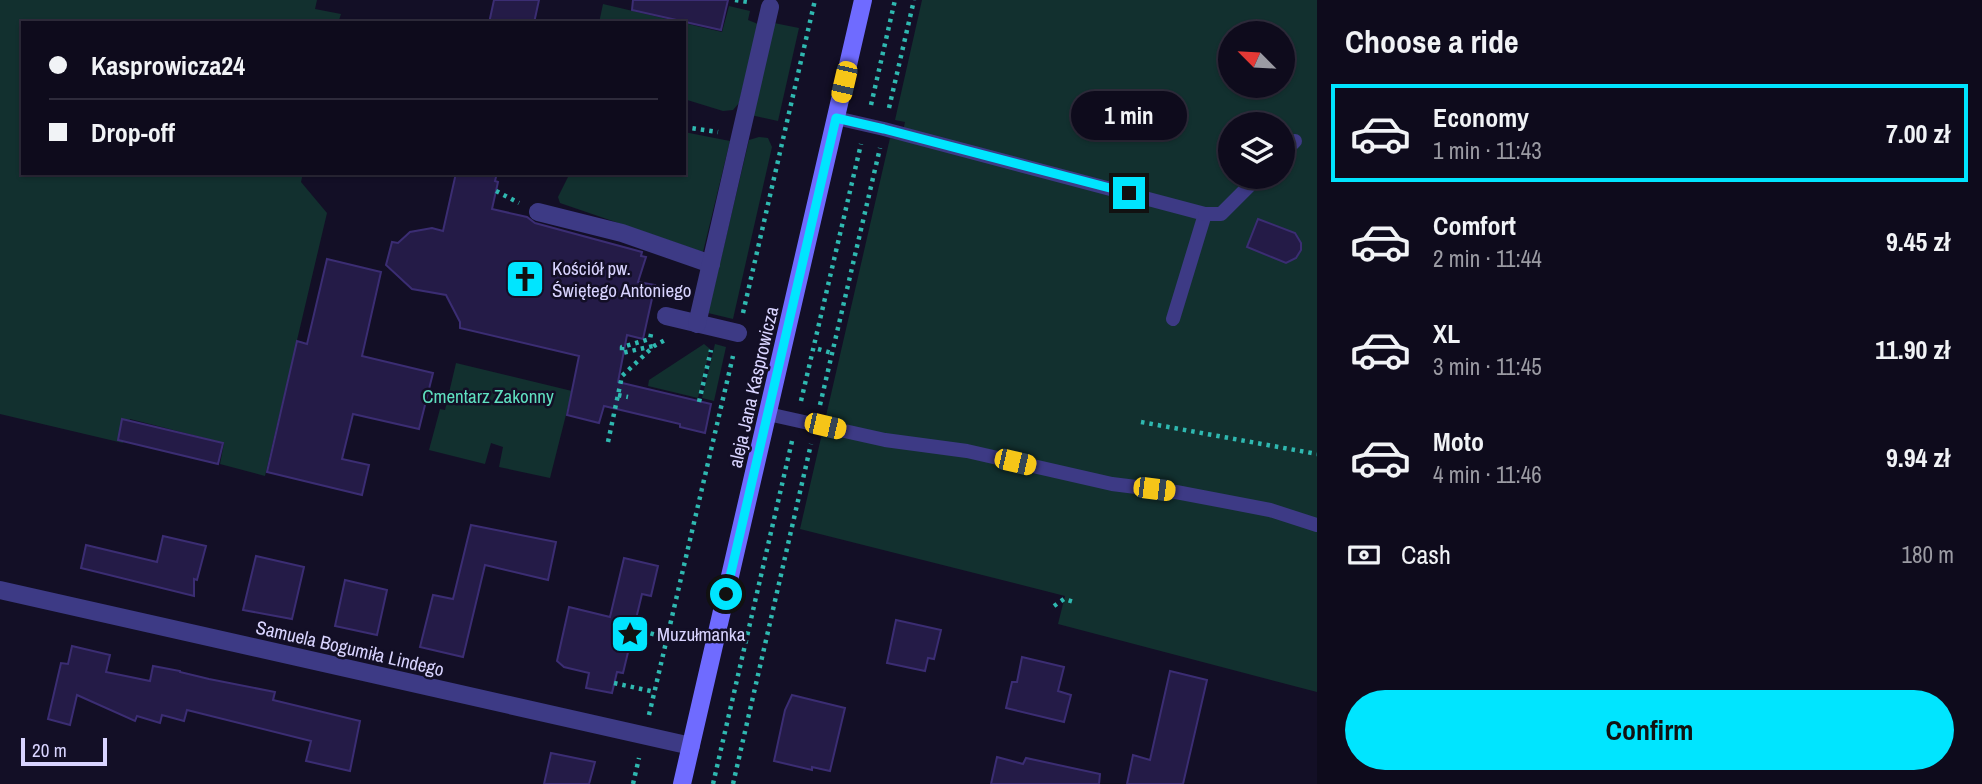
<!DOCTYPE html>
<meta charset="utf-8">
<style>
:root{--surface:#0e0b1c;--page:#171425;--text:#f1f3f6;--muted:#9b9ba3;--line:#2e2b3b;--accent:#00e5ff}
body{margin:0;font-family:"Archivo Narrow",sans-serif;background:var(--page);color:var(--text);height:100vh;display:flex;flex-direction:column;font-size:26px;white-space:nowrap}
*{box-sizing:border-box;margin:0}
p{font-size:23px;color:var(--muted)}
.icon{flex:none;width:38px;height:38px;fill:none;stroke:currentColor;stroke-width:2;stroke-linecap:round;stroke-linejoin:round}
.map{position:relative;flex:1;overflow:hidden}
.side{display:flex;flex-direction:column;background:var(--surface);width:665px}
.side>*{flex:none}
.banner{position:absolute;left:21px;top:21px;width:665px;height:154px;border-radius:0px;box-shadow:0 2px 5px #0004,0 0 0 2px var(--line);display:grid;align-content:center;height:154px;padding:0 28px;background:var(--surface)}
.needle{width:46px;rotate:294deg}
.tools{position:absolute;left:1218px;top:21px;display:grid;gap:14px}
.tools a{display:grid;place-items:center;width:77px;height:77px;border-radius:50%;background:var(--surface);box-shadow:0 2px 5px #0004,0 0 0 2px var(--line);font-size:35px}
.scale{position:absolute;left:21px;bottom:18px;width:86px;box-sizing:border-box;padding-left:7px;border:4px solid #d9d4ff;border-top:0;font-size:19px;line-height:24px;white-space:nowrap;color:#d9d4ff;-webkit-text-stroke:5px #130f26;paint-order:stroke}
.end{position:absolute;width:32px;height:32px;margin:-16px;border:9px solid #00e5ff;background:#111;box-shadow:0 0 0 4px #111}
.from{border-radius:50%}
.bubble{position:absolute;height:49px;border-radius:24px;background:var(--surface);box-shadow:0 2px 5px #0004,0 0 0 2px var(--line);font-size:23px;font-weight:800;line-height:49px;text-align:center}
.car{position:absolute;width:21px;height:42px;margin:-21px -10px;border-radius:9px;box-shadow:0 0 5px 2px #0007;background:linear-gradient(#f5c518 24%,#345 0 40%,#f5c518 0 76%,#345 0 86%,#f5c518 0)}
.banner b{display:flex;align-items:center;gap:24px;height:66px;font-size:26px}
.banner b+b{border-top:2px solid var(--line)}
.banner i{width:18px;height:18px;background:var(--text)}
ul{padding:0;list-style:none}
li{display:flex;align-items:center;gap:21px;height:98px;margin:0 14px 10px;padding:0 14px;border:4px solid transparent;border-radius:0px}
li div{flex:1}
li b{display:block;font-size:26px}
li em{font-style:normal;font-weight:800}
li.selected{border-color:var(--accent)}
li>.icon{width:63px;height:63px;stroke-width:1.5}
h2{padding:0 28px;font-size:32px;line-height:84px}
.pay{display:flex;align-items:center;gap:18px;height:77px;padding:0 28px;font-size:26px}
.pay p{margin-inline-start:auto}
.primary-button{display:flex;gap:14px;margin-top:auto;padding:14px 28px}
.primary-button a{flex:1;height:80px;border-radius:42px;background:var(--accent);color:#111;font-size:28px;font-weight:800;line-height:80px;text-align:center}
main{display:flex;flex:1;min-height:0}
.map>svg:first-child{display:block}
.green{fill:#12302f;fill-rule:evenodd}
.building{fill:#241b47;stroke:#3b2d73;stroke-width:2}
.lines{fill:none;stroke-linecap:round;stroke-linejoin:round}
.path{stroke:#2fb8b0;stroke-width:4.5;stroke-dasharray:3.5 5;stroke-linecap:butt}
.lane{stroke:#3d3a85;stroke-width:14}
.street{stroke:#3d3a85;stroke-width:18}
.secondary{stroke:#6f6bff;stroke-width:18}
.route{stroke:#00e5ff;stroke-width:9}
.labels{text-anchor:middle;dominant-baseline:central;stroke-width:5;stroke-linejoin:round;paint-order:stroke}
.poi-label{font-size:19px;fill:#d9d4ff;stroke:#130f26;text-anchor:start}
.street-label{font-size:19px;fill:#d9d4ff;stroke:#130f26}
.park-label{font-size:19px;fill:#5fe0c0;stroke:#130f26}
</style>
<main>
<div class="map">
<svg width="1317" height="784" viewBox="0 0 1317 784">
<rect width="100%" height="100%" fill="#130f26"/>
<g class="green">
<polygon points="0,0 317,0 315,9 341,14 338,23 23,23 23,173 303,173 301,182 327,213 265,476 220,464 224,443 130,419 123,443 0,414"/>
<path d="M 922,0 L 1317,0 L 1317,692 L 1058,624 L 1065,596 L 800,529 L 890,138 L 901,140 L 905,122 L 895,120 ZM 1230,33 L 1283,33 L 1283,86 L 1230,86 ZM 1230,124 L 1283,124 L 1283,177 L 1230,177 Z"/>
<polygon points="603,4 684,23 599,23"/>
<polygon points="729,6 750,11 748,20 758,24 739,103 733,110 723,111 684,99 684,23 722,32"/>
<polygon points="774,23 799,28 778,121 751,115"/>
<polygon points="684,132 730,141 703,252 560,203 558,197 570,173 684,173"/>
<polygon points="759,137 768,138 772,147 733,319 708,313 749,140"/>
<polygon points="704,344 710,349 698,398 648,386 649,380"/>
<polygon points="715,344 726,347 714,401 702,398"/>
<polygon points="456,363 572,391 550,478 499,467 503,447 491,443 485,464 429,450 440,409 445,410"/>
</g>
<g class="building">
<polygon points="494,0 539,0 534,23 489,23"/>
<polygon points="633,0 728,0 721,30 632,10"/>
<polygon points="456,173 497,173 495,181 498,182 492,209 527,217 535,223 642,252 641,256 646,257 638,282 655,285 643,339 627,335 618,382 711,404 705,433 680,427 680,424 604,406 599,423 567,415 579,356 460,328 460,322 446,295 412,289 386,265 392,242 398,243 410,232 432,228 443,231"/>
<polygon points="1258,219 1295,233 1301,243 1301,250 1296,258 1286,263 1247,247"/>
<polygon points="327,259 381,272 362,356 433,373 419,429 353,414 342,459 369,465 362,495 267,472 297,341 307,344"/>
<polygon points="122,419 223,443 218,464 118,440"/>
<polygon points="471,525 556,542 548,580 485,565 463,657 420,647 433,595 453,599"/>
<polygon points="163,536 206,546 197,580 194,579 194,596 81,568 86,545 157,562"/>
<polygon points="256,556 304,567 292,619 243,610"/>
<polygon points="624,558 658,566 651,596 642,594 623,673 617,672 612,693 586,688 589,673 564,667 557,661 569,607 610,617"/>
<polygon points="345,580 387,590 377,635 335,626"/>
<polygon points="896,620 941,630 934,659 928,658 925,671 887,663"/>
<polygon points="72,646 110,655 106,672 150,681 153,666 180,671 180,672 209,679 275,692 273,700 360,721 350,771 306,761 311,741 187,710 184,721 162,715 160,723 137,716 135,721 77,695 70,725 48,719 61,663 68,664"/>
<polygon points="1022,657 1064,667 1058,691 1071,695 1064,722 1006,708 1012,682 1017,682"/>
<polygon points="1170,671 1207,680 1183,784 1127,784 1133,755 1150,760"/>
<polygon points="792,695 845,708 830,771 812,767 812,770 774,761 785,710"/>
<polygon points="551,753 595,762 589,784 544,784"/>
<polygon points="997,757 1023,764 1026,758 1100,774 1099,784 991,784"/>
</g>
<g class="lines">
<g class="path">
<polyline points="735,0 748,2"/>
<polyline points="871,105 895,0"/>
<polyline points="889,108 914,0"/>
<polyline points="684,127 718,132"/>
<polyline points="496,191 519,203"/>
<polyline points="743,313 815,0"/>
<polyline points="651,334 650,339 622,347 622,353 653,346"/>
<polyline points="818,349 832,353"/>
<polyline points="618,395 628,397"/>
<polyline points="801,401 861,144"/>
<polyline points="699,402 711,350"/>
<polyline points="820,405 880,148"/>
<polyline points="1141,422 1317,454"/>
<polyline points="608,442 622,376 654,346 665,340"/>
<polyline points="1054,606 1064,599 1074,602"/>
<polyline points="634,629 668,638"/>
<polyline points="614,683 655,692"/>
<polyline points="649,715 733,356"/>
<polyline points="633,784 639,758"/>
<polyline points="713,784 792,441"/>
<polyline points="733,784 811,444"/>
</g>
<g class="lane">
<polyline points="836,118 884,129 1205,214 1173,319"/>
<polyline points="1283,153 1295,141"/>
<polyline points="1205,214 1221,214 1258,177"/>
<polyline points="768,414 885,440 967,451 1112,484 1176,492 1270,510 1317,525"/>
</g>
<g class="street">
<polyline points="538,212 622,233 711,264"/>
<polyline points="666,316 738,333"/>
<polyline points="697,324 770,7"/>
<polyline points="0,590 691,746"/>
</g>
<polyline class="secondary" points="682,784 863,0"/>
</g>
<g class="lines">
<polyline class="route" points="726,594 836,118 884,129 1129,193"/>
</g>
<defs>
<g id="church-square" transform="scale(2.0125)"><rect x="-9" y="-9" width="18" height="18" rx="4" fill="#00e5ff" stroke="#130f26"/><path d="M-1.2-6h2.4v3.5h3.3v2.4h-3.3V6h-2.4V-.1h-3.3v-2.4h3.3Z" fill="#111"/></g>
<g id="sight-square" transform="scale(2.0125)"><rect x="-9" y="-9" width="18" height="18" rx="4" fill="#00e5ff" stroke="#130f26"/><path d="M0-6L1.8-2.2L6-1.7L2.9 1.2L3.7 5.4L0 3.3L-3.7 5.4L-2.9 1.2L-6-1.7L-1.8-2.2Z" fill="#111"/></g>
</defs>
<g fill-rule="evenodd">
<use href="#church-square" x="525" y="279"/>
<use href="#sight-square" x="630" y="634"/>
</g>
<g class="labels">
<g class="poi-label">
<text x="552" y="268">Kościół pw.<tspan x="552" dy="22">Świętego Antoniego</tspan></text>
<text x="657" y="634">Muzułmanka</text>
</g>
<g class="street-label">
<text transform="translate(753 387) rotate(-77)">aleja Jana Kasprowicza</text>
<text transform="translate(350 648) rotate(13)">Samuela Bogumiła Lindego</text>
</g>
<g class="park-label">
<text x="488" y="396">Cmentarz Zakonny</text>
</g>
</g>
</svg>
<div class="tools">
<a><svg class="needle" viewBox="-14 -14 28 28"><path d="M0-13l5 13h-10z" fill="#e53935"/><path d="M0 13l5-13h-10z" fill="#9b9ba3"/></svg></a>
<a><svg class="icon" aria-label="layers" viewBox="0 0 24 24"><path d="M12 4l9 5-9 5-9-5zM3 14l9 5 9-5"/></svg></a>
</div>
<div class="scale">20 m</div>
<i class="end from" style="left:726px;top:594px"></i>
<i class="end" style="left:1129px;top:193px"></i>
<div class="bubble" style="left:1071px;top:91px;width:116px">1 min</div>
<i class="car" style="left:844px;top:82px;rotate:193deg"></i>
<i class="car" style="left:825px;top:426px;rotate:103deg"></i>
<i class="car" style="left:1015px;top:462px;rotate:103deg"></i>
<i class="car" style="left:1154px;top:489px;rotate:97deg"></i>
<div class="banner">
<b><i class="from"></i>Kasprowicza24</b>
<b><i></i>Drop-off</b>
</div>
</div>
<section class="side">
<h2>Choose a ride</h2>
<ul>
<li class="selected"><svg class="icon" aria-label="car" viewBox="0 0 24 24"><path d="M5 17H2v-5l4-1 3-4h7l3 4 3 1v5h-3M9 17h6M6 11h13"/><circle cx="7" cy="17" r="2"/><circle cx="17" cy="17" r="2"/></svg><div><b>Economy</b><p>1 min · 11:43</p></div><em>7.00 zł</em></li>
<li><svg class="icon" aria-label="car" viewBox="0 0 24 24"><path d="M5 17H2v-5l4-1 3-4h7l3 4 3 1v5h-3M9 17h6M6 11h13"/><circle cx="7" cy="17" r="2"/><circle cx="17" cy="17" r="2"/></svg><div><b>Comfort</b><p>2 min · 11:44</p></div><em>9.45 zł</em></li>
<li><svg class="icon" aria-label="car" viewBox="0 0 24 24"><path d="M5 17H2v-5l4-1 3-4h7l3 4 3 1v5h-3M9 17h6M6 11h13"/><circle cx="7" cy="17" r="2"/><circle cx="17" cy="17" r="2"/></svg><div><b>XL</b><p>3 min · 11:45</p></div><em>11.90 zł</em></li>
<li><svg class="icon" aria-label="car" viewBox="0 0 24 24"><path d="M5 17H2v-5l4-1 3-4h7l3 4 3 1v5h-3M9 17h6M6 11h13"/><circle cx="7" cy="17" r="2"/><circle cx="17" cy="17" r="2"/></svg><div><b>Moto</b><p>4 min · 11:46</p></div><em>9.94 zł</em></li>
</ul>
<div class="pay"><svg class="icon" aria-label="cash" viewBox="0 0 24 24"><path d="M3 7h18v10H3z"/><circle cx="12" cy="12" r="2"/></svg>Cash<p>180 m</p></div>
<div class="primary-button"><a>Confirm</a></div>
</section>
</main>
